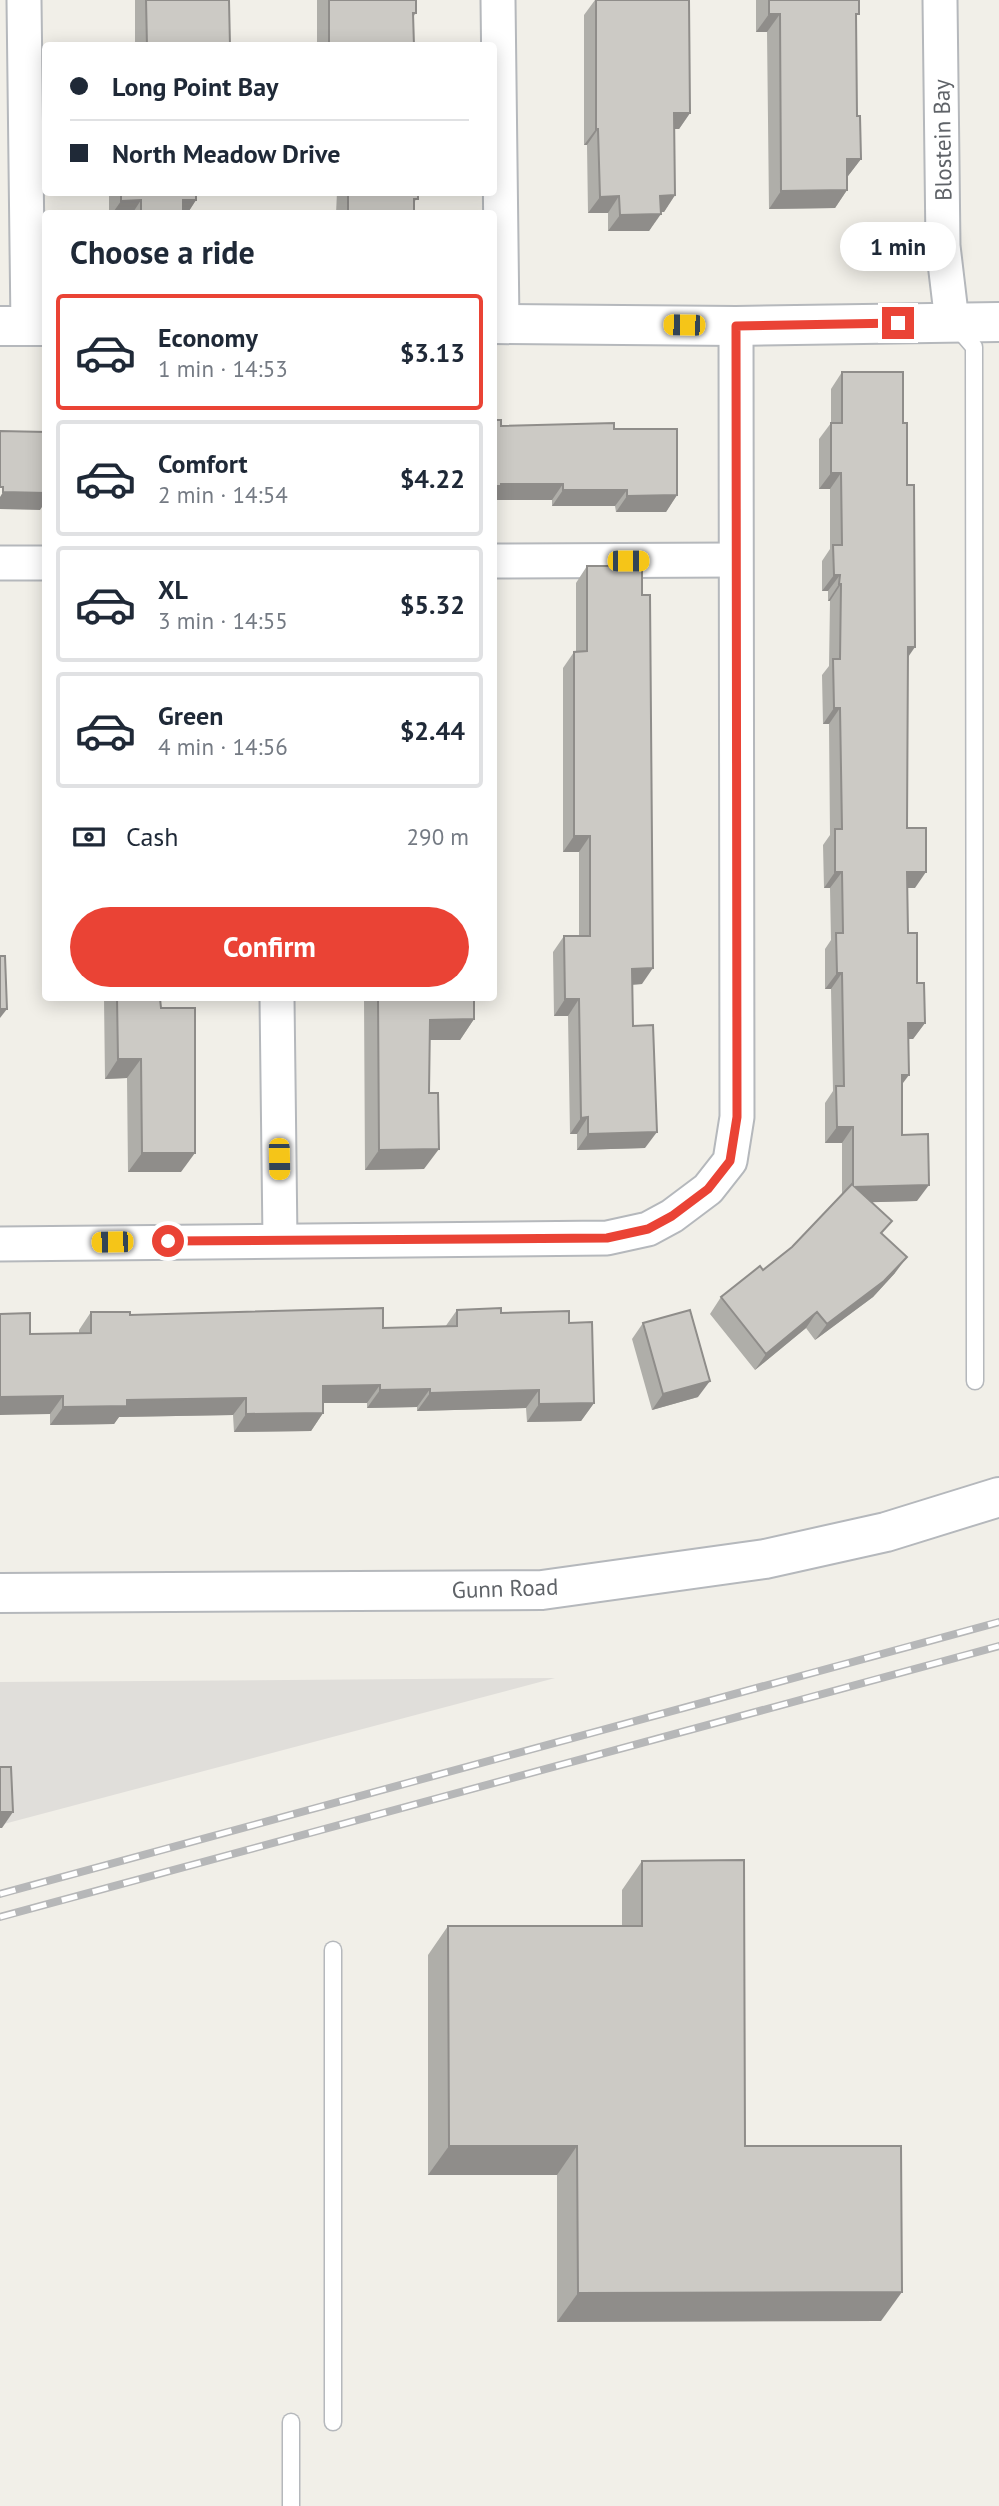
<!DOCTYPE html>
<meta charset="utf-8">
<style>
:root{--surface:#fff;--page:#f6f6f7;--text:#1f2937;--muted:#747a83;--line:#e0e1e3;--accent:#ea4335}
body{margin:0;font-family:"PT Sans",sans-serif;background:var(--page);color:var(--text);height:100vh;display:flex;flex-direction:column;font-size:26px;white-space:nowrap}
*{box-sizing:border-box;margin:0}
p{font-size:23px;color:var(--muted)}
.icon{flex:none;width:38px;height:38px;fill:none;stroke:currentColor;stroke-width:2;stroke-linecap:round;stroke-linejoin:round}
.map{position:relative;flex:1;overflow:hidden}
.side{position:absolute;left:42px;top:210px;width:455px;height:791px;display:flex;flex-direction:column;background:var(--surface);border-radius:7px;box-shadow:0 4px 18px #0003}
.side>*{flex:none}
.banner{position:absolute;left:42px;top:42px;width:455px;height:154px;border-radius:7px;box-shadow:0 4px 18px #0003;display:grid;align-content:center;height:154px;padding:0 28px;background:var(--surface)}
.end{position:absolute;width:32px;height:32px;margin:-16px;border:9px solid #ea4335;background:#fff;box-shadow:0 0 0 4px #fff}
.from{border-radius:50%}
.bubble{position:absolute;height:49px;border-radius:24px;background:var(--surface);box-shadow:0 4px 18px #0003;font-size:23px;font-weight:600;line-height:49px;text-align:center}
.car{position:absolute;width:21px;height:42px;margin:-21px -10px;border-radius:9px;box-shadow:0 0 5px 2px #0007;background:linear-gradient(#f5c518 24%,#345 0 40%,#f5c518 0 76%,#345 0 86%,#f5c518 0)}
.banner b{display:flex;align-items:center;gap:24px;height:66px;font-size:26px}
.banner b+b{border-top:2px solid var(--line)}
.banner i{width:18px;height:18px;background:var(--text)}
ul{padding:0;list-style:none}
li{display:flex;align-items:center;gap:21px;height:116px;margin:0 14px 10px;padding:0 14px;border:4px solid var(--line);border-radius:7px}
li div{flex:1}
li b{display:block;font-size:26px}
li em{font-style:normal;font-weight:600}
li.current{border-color:var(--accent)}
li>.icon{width:63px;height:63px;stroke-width:1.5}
h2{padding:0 28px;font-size:32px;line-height:84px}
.pay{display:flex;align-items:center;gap:18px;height:77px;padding:0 28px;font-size:26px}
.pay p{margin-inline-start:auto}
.primary-button{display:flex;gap:14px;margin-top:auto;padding:14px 28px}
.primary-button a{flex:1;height:80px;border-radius:42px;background:var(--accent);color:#fff;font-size:28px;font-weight:600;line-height:80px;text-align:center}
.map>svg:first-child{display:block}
.industrial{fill:#e0deda}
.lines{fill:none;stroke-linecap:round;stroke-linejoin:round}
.service-casing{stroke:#b5b8bc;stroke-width:19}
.minor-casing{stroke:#b5b8bc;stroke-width:37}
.tertiary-casing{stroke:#b5b8bc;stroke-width:42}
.service{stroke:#fff;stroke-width:16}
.minor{stroke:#fff;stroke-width:33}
.tertiary{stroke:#fff;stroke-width:38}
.rail-casing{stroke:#b6b7b8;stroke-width:8}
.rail{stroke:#fff;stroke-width:5;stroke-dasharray:16;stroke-linecap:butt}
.wall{fill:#afaea9}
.shaded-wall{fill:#8f8d8a}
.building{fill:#cccac5;stroke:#8f8d8a;stroke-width:2}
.route{stroke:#ea4335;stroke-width:9}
.labels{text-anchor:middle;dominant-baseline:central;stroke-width:6;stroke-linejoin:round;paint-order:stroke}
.street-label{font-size:23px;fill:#5f6368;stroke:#fff}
</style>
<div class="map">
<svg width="999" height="2506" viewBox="0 0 999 2506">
<rect width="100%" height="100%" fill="#f1efe8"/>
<polygon class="industrial" points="555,1678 0,1825 0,1682"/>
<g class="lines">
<g class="service-casing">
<g id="service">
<polyline points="956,326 974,347 975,1381"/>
<polyline points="333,2422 333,1950"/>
<polyline points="291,2506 291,2422"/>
</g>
</g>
<g class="minor-casing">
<g id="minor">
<polyline points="24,0 28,326"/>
<polyline points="498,0 502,324"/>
<polyline points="940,0 943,246 952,322"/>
<polyline points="494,561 735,560"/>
<polyline points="0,563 46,563"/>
<polyline points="277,998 280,1240"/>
<polyline points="0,1244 607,1238 648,1229 672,1216 708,1189 730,1161 737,1117 736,326"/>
</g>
</g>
<g class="tertiary-casing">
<g id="tertiary">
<polyline points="494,324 736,326 999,322"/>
<polyline points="0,326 46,326"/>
<polyline points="0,1593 542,1590 765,1559 886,1532 999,1497"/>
</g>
</g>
<use href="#service" class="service"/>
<use href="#minor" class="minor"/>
<use href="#tertiary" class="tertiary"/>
<g class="rail-casing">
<g id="rail">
<polyline points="0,1894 999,1622"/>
<polyline points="0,1917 999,1646"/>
</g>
</g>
<use href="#rail" class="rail"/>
</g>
<g class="wall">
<polygon points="135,0 229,0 230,46 135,46"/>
<polygon points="317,0 416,0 416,13 413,17 414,46 317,46"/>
<polygon points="595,0 689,0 690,113 679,129 674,129 675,195 664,212 661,212 649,231 608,231 608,213 588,213 587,145 584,145 584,15"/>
<polygon points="756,0 859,0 856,18 857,116 861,159 848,176 847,176 847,190 835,208 769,209 767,32 756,32"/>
<polygon points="109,192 196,192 196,200 187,214 109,214"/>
<polygon points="337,192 418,192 414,205 414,214 336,214"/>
<polygon points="842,372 908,657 907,828 915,888 907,888 908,933 925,1023 913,1039 908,1039 902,1085 902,1135 917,1201 872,1202 895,1273 873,1297 815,1340 806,1328 755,1370 710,1314 721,1297 763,1270 792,1247 842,1194 842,1143 825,1143 825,1103 833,1091 831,989 825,989 825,949 831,940 830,888 824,888 823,845 830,835 829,724 823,724 822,675 829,666 830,601 828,601 828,591 822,591 822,561 830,549 830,489 819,489 819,439 831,423 831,389"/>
<polygon points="494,420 501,426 614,429 677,495 666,512 616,512 615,506 552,506 552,500 494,500"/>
<polygon points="587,566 642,984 633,985 633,1026 645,1148 577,1150 577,1134 570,1134 568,1016 554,1016 553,952 564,936 579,936 579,852 563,852 563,668 574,652 576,652 576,583"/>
<polygon points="104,998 160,998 161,1008 181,1172 128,1172 127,1078 105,1079"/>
<polygon points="364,998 474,998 474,1019 460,1040 430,1040 424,1169 365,1170"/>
<polygon points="457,1310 501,1313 569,1323 594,1403 581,1421 527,1422 526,1408 417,1411 417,1407 367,1408 367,1403 323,1403 323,1413 311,1431 234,1432 233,1415 119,1417 114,1424 50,1425 50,1414 30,1334 79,1333 79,1330 91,1312 130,1315 383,1328 445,1327"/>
<polygon points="643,1323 698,1397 652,1410 632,1339"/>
<polygon points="642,1861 745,2146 881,2321 557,2322 557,2175 428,2175 428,1955 448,1926 622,1926 622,1890"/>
</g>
<g class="shaded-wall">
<polygon points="769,14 780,14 767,32 756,32"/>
<polygon points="674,113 690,113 679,129 663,129"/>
<polygon points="596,129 598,129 587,145 584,145"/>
<polygon points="847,159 861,159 848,176 835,176"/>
<polygon points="847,190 835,208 769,209 781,191"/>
<polygon points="675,195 664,212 649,212 660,196"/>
<polygon points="619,196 608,213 588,213 600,197"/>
<polygon points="141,200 132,214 112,214 121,201"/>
<polygon points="183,200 196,200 187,214 173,214"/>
<polygon points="661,214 649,231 608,231 620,215"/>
<polygon points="831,473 841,473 830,489 819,489"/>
<polygon points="501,484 563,484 552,500 494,500 494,486"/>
<polygon points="563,490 627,490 615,506 552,506"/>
<polygon points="3,492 46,493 46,504 44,504 40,510 0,509 0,497"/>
<polygon points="677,495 666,512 616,512 627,496"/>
<polygon points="834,575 840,575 828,591 822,591"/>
<polygon points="839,584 841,584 830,601 828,601"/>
<polygon points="908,647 915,647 904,663"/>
<polygon points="834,708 840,708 829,724 823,724"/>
<polygon points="574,836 590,836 579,852 563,852"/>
<polygon points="835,872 842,872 830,888 824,888"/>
<polygon points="907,872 926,872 915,888 896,888"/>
<polygon points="653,968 642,984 621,985 632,969"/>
<polygon points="837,973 842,973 831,989 825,989"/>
<polygon points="565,999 579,999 568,1016 554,1016"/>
<polygon points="0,1009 7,1009 0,1018"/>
<polygon points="474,1019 460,1040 415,1040 430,1020"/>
<polygon points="908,1023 925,1023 913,1039 897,1039"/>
<polygon points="118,1059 141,1059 127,1078 105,1079"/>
<polygon points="902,1075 909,1075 897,1091"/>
<polygon points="588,1117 577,1134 570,1134 581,1118"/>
<polygon points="837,1127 853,1127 842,1143 825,1143"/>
<polygon points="657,1132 645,1148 577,1150 588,1134"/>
<polygon points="439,1149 424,1169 365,1170 379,1150"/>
<polygon points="142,1153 195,1153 181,1172 128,1172"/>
<polygon points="929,1185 917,1201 844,1203 855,1187"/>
<polygon points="907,1257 895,1273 873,1297 815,1340 827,1324"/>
<polygon points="817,1312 806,1328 755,1370 766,1354"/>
<polygon points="710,1381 698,1397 652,1410 663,1394"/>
<polygon points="380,1385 367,1403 311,1403 323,1386"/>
<polygon points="430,1389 417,1407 367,1408 380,1390"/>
<polygon points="539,1390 526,1408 417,1411 430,1393"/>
<polygon points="63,1396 50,1414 0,1415 0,1397"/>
<polygon points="246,1398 233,1415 119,1417 114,1424 50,1425 63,1407 127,1400"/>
<polygon points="594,1403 581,1421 527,1422 539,1404"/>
<polygon points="323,1413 311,1431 234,1432 246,1414"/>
<polygon points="0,1812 13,1812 2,1828 0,1828"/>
<polygon points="449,2146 577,2146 557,2175 428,2175"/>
<polygon points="902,2292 881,2321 557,2322 578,2293"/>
</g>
<g class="building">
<polygon points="146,0 229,0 230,46 147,46"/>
<polygon points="329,0 416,0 416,13 413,13 414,46 329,46"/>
<polygon points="596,0 689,0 690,113 674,113 675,195 660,196 661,214 620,215 619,196 600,197 598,129 596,129"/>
<polygon points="769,0 859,0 859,14 856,14 857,116 860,116 861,159 847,159 847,190 781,191 780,14 769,14"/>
<polygon points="121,192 196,192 196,200 183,200 183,214 141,214 141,200 121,201"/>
<polygon points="348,192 418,192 418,199 414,199 414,214 348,214"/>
<polygon points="842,372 903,372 903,423 907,423 907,485 914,485 915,647 908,647 907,828 926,828 926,872 907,872 908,933 917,933 917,983 924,983 925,1023 908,1023 909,1075 902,1075 902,1135 928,1134 929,1185 855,1187 892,1221 881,1233 907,1257 884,1281 827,1324 817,1312 766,1354 721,1297 760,1266 763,1270 792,1247 852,1184 853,1185 853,1127 837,1127 836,1086 844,1086 842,973 837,973 836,933 843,933 842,872 835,872 835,829 842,829 840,708 834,708 833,659 840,659 841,584 839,584 840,575 834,575 833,545 842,545 841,473 831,473 831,423 842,423"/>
<polygon points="494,420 501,420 501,426 614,423 614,429 677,429 677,495 627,496 627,490 563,490 563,484 501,484 501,486 494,486"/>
<polygon points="0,431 46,432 46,493 3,492 3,487 0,487"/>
<polygon points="587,566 642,566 642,595 650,595 653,968 632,969 633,1026 653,1025 657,1132 588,1134 588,1117 581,1118 579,999 565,999 564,936 590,936 590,836 574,836 574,652 587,651"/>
<polygon points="0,956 5,956 7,1009 0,1009"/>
<polygon points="117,998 160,998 161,1008 195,1008 195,1153 142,1153 141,1059 118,1059"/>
<polygon points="378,998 474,998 474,1019 430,1020 429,1093 438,1093 439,1149 379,1150"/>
<polygon points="383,1308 383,1328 457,1326 457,1310 501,1308 501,1313 569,1311 569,1323 592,1322 594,1403 539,1404 539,1390 430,1393 430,1389 380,1390 380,1385 323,1386 323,1413 246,1414 246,1398 127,1400 127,1406 63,1407 63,1396 0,1397 0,1314 30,1313 30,1334 91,1333 91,1312 130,1312 130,1315"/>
<polygon points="690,1310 710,1381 663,1394 643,1323"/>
<polygon points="0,1767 11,1767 13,1812 0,1812"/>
<polygon points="744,1860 745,2146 901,2146 902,2292 578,2293 577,2146 449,2146 448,1926 642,1926 642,1861"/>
</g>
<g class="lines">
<polyline class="route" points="168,1241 607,1238 648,1229 672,1216 708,1189 730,1161 737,1117 736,326 898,323"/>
</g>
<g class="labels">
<g class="street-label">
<text transform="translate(942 140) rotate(-91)">Blostein Bay</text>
<text transform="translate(505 1588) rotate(-2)">Gunn Road</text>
</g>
</g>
</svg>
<i class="end from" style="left:168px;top:1241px"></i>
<i class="end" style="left:898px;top:323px"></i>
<div class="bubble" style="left:840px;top:222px;width:116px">1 min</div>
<i class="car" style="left:684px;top:325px;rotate:271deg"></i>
<i class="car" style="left:628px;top:561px;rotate:90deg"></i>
<i class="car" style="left:279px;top:1159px;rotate:179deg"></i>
<i class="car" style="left:112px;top:1242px;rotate:269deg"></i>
<div class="banner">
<b><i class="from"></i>Long Point Bay</b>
<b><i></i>North Meadow Drive</b>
</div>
<section class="side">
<h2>Choose a ride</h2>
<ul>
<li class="current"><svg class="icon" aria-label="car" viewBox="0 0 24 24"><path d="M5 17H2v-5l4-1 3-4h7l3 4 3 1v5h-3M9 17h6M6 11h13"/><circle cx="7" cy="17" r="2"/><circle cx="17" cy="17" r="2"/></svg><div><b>Economy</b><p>1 min · 14:53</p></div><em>$3.13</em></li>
<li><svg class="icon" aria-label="car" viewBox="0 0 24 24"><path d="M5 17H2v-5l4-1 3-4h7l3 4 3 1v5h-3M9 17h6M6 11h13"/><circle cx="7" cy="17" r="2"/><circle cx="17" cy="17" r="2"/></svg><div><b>Comfort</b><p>2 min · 14:54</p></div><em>$4.22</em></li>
<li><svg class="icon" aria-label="car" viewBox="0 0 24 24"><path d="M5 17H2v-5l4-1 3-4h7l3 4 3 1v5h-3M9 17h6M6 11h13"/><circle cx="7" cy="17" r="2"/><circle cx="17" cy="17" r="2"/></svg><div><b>XL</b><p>3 min · 14:55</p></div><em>$5.32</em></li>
<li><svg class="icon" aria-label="car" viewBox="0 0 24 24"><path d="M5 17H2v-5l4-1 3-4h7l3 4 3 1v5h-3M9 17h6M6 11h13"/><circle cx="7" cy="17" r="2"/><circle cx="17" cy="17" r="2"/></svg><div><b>Green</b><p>4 min · 14:56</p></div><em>$2.44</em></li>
</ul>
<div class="pay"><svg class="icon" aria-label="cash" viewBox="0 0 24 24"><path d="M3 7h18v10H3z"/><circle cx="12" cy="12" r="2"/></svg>Cash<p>290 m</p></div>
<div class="primary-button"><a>Confirm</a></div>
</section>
</div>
